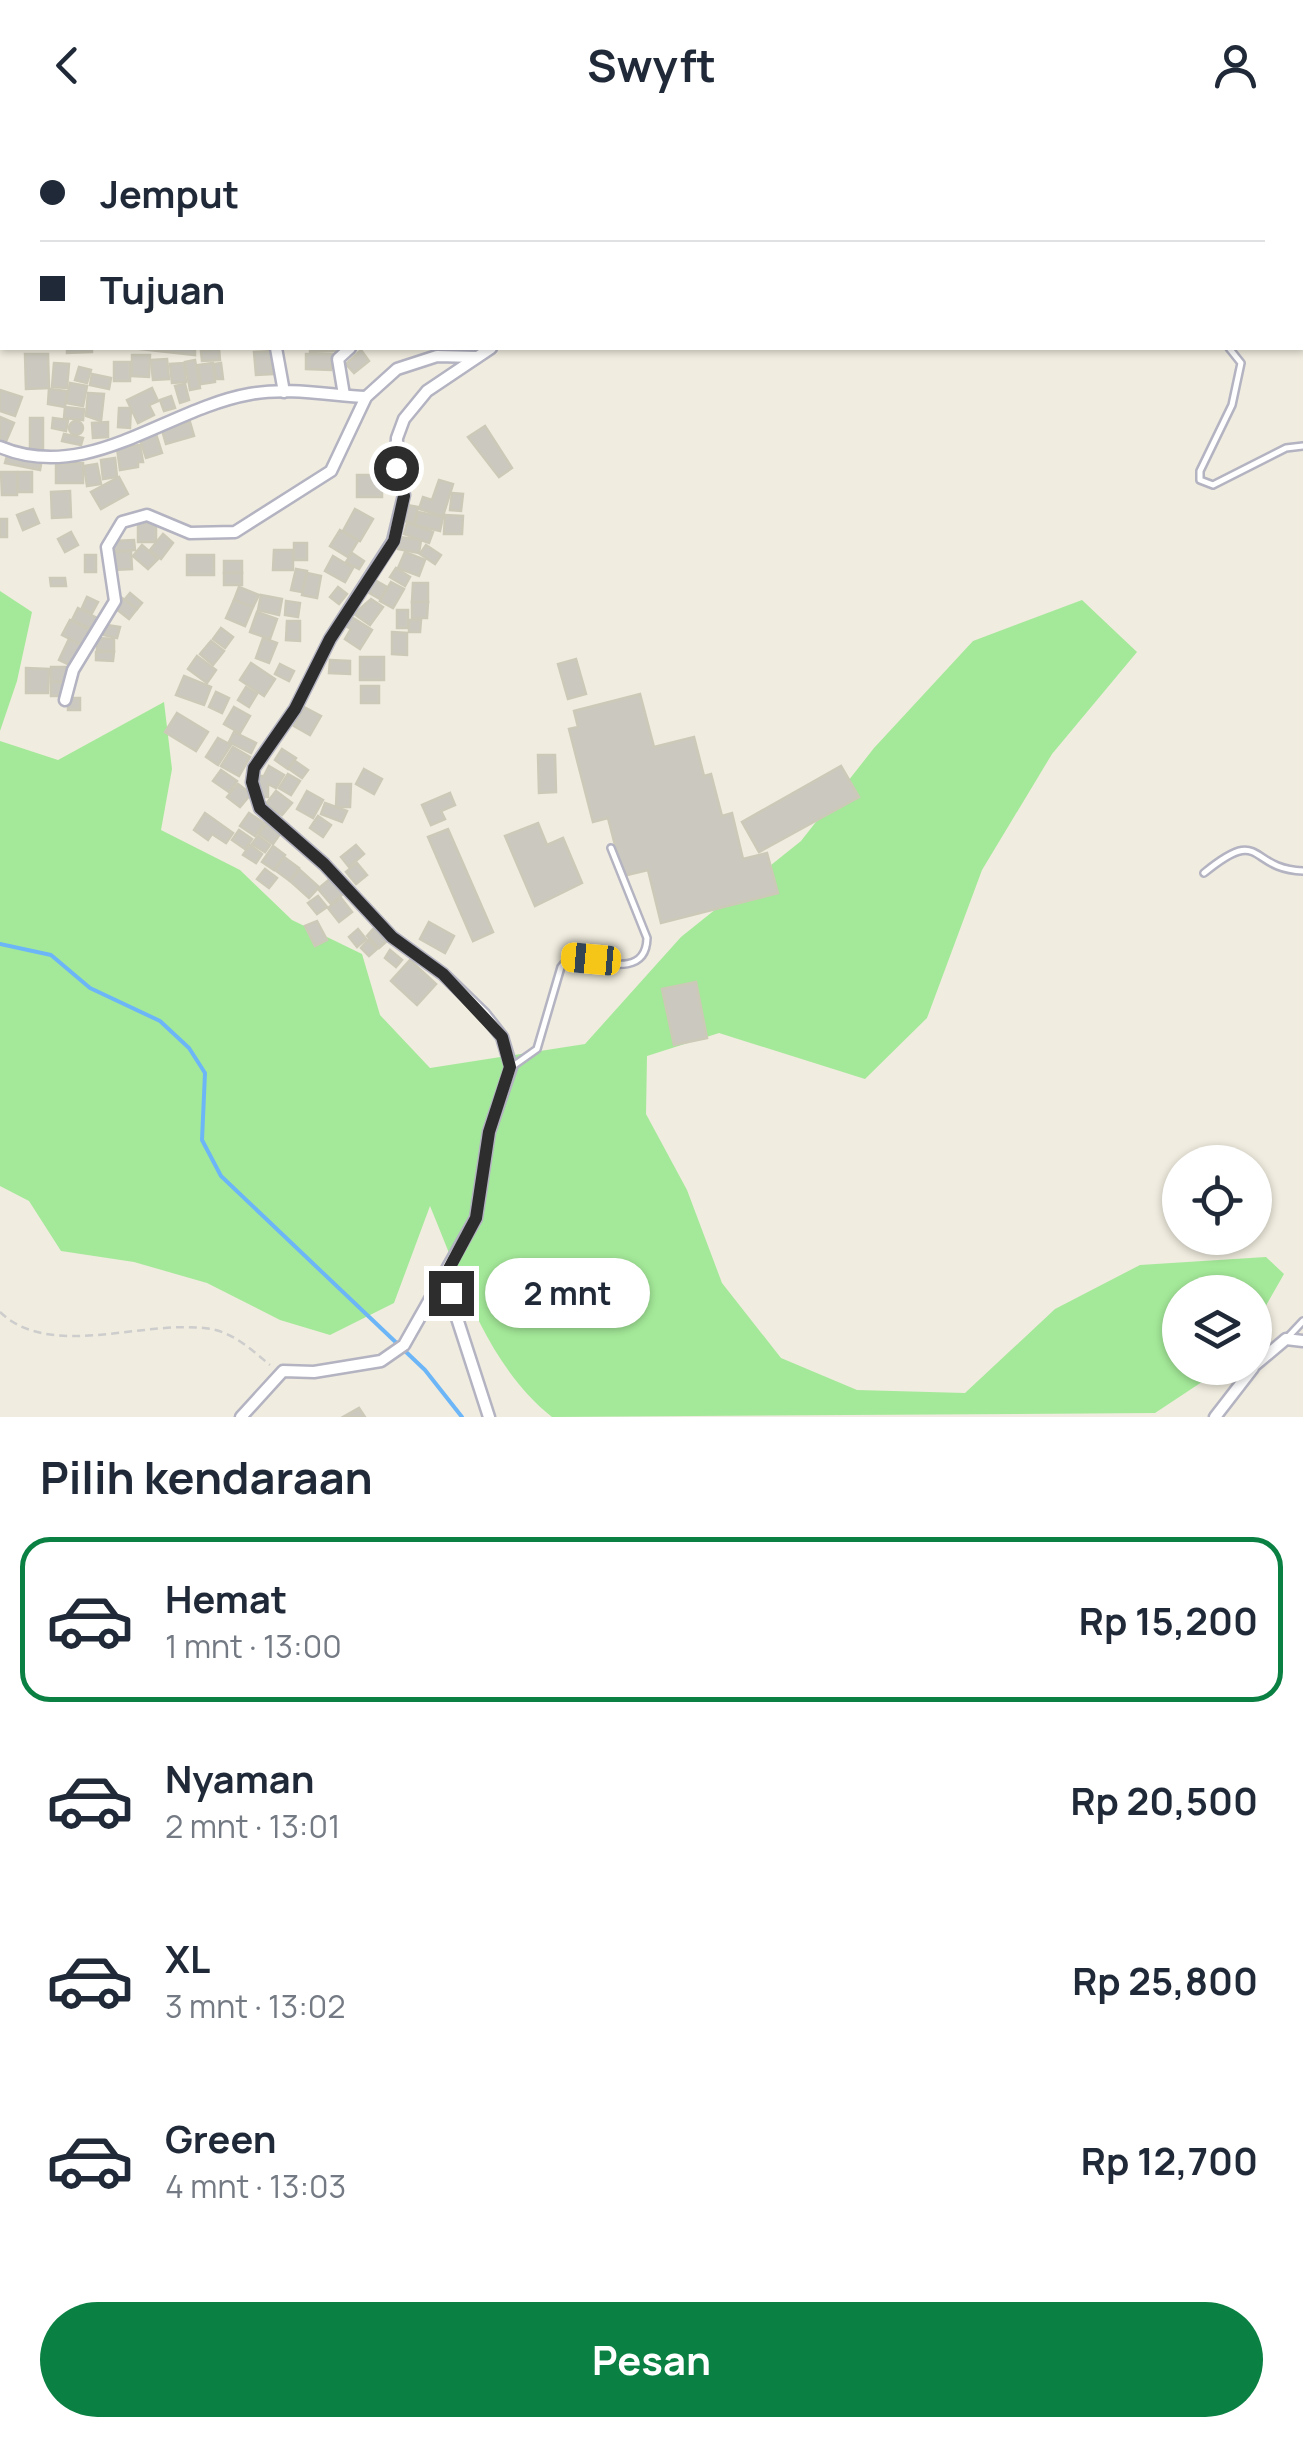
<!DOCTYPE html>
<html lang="id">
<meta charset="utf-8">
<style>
:root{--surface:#fff;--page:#f2f2f3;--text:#1f2937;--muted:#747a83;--line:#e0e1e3;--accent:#0b8043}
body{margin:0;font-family:Manrope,sans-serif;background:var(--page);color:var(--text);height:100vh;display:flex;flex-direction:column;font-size:38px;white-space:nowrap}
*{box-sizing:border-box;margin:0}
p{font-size:32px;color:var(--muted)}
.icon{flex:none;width:55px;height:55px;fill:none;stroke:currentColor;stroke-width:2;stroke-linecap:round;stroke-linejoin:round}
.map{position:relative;height:1287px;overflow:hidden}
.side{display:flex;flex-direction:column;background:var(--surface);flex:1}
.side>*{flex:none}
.banner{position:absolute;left:0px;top:0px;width:1305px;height:220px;box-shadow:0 2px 8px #0004;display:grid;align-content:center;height:220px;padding:0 40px;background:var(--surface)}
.buttons{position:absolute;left:1162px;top:1015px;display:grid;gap:20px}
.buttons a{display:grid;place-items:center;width:110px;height:110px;border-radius:50%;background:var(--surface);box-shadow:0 2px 8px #0004;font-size:50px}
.end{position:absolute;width:45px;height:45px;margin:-22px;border:12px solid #2d2d2d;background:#fff;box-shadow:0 0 0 5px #fff}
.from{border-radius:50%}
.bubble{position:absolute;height:70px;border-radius:35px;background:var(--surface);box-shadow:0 2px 8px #0004;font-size:32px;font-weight:700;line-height:70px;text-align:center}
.car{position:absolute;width:30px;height:60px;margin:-30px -15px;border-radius:12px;box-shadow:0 0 8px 2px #0007;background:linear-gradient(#f5c518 24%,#345 0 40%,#f5c518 0 76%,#345 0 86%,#f5c518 0)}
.banner b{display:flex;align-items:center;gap:35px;height:95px;font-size:38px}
.banner b+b{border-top:2px solid var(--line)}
.banner i{width:25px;height:25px;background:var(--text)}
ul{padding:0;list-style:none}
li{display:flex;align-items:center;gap:30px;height:165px;margin:0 20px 15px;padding:0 20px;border:5px solid transparent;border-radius:30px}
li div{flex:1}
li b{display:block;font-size:38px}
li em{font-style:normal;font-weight:700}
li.on{border-color:var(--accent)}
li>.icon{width:90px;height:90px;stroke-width:1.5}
h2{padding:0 40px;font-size:45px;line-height:120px}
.action{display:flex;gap:20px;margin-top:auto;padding:20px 40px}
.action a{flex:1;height:115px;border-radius:60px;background:var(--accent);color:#fff;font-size:40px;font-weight:700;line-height:115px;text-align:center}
header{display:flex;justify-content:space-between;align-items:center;height:130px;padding:0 40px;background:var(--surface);font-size:45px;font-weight:700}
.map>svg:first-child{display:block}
.green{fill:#a4e999}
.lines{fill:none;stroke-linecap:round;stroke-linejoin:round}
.stream{stroke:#6cb6f8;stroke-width:4}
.building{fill:#cbc9bf;stroke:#ccc9b8;stroke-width:2.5}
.lane-casing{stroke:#b3b3c2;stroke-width:10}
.street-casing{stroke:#b3b3c2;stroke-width:15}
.path{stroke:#cdcdcd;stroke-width:2.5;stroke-dasharray:8 5;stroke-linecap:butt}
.lane{stroke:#fff;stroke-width:5}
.street{stroke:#fff;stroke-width:10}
.route{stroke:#2d2d2d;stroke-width:12}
</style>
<header><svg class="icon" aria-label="back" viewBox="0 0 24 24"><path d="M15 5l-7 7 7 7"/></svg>Swyft<svg class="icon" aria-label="person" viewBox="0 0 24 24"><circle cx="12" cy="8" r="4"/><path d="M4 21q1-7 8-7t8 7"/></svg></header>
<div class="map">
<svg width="1303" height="1287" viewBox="0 0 1303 1287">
<rect width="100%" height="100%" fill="#f0ecdf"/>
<g class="green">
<polygon points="0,461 32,482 17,551 0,601"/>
<path d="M 1082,470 L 1137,522 L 1052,624 L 982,740 L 927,888 L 865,949 L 719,903 L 647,926 L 646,984 L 687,1060 L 722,1153 L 781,1228 L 857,1260 L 965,1263 L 1055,1179 L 1140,1135 L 1266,1127 L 1284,1144 L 1255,1195 L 1255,1162 L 1180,1162 L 1180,1238 L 1223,1238 L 1155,1283 L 552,1287 C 487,1235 461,1150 430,1076 L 394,1173 L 330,1205 L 280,1190 L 207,1153 L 134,1132 L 61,1121 L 29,1071 L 0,1056 L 0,611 L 58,630 L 164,572 L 172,639 L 161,700 L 240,740 L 292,790 L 362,824 L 380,885 L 430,938 L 585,914 L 681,807 L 801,711 L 874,618 L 973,511 Z"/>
</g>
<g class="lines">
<polyline class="stream" points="0,814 51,825 90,858 160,891 189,918 205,943 202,1010 221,1046 425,1240 462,1287"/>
</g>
<g class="building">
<polygon points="575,0 651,0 652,2 576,2"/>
<rect x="986" y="0" width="63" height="2"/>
<polygon points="986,0 1050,0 986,2"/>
<polygon points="67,218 92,218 92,222 67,223"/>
<polygon points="131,218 195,218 195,225"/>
<polygon points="310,218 335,218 335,221 310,222"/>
<polygon points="219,219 220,230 202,231 201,221"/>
<polygon points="361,220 369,231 354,243 346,234"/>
<polygon points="271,221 273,244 256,245 254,222"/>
<polygon points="25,224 48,224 49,258 26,259"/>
<polygon points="306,224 332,224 331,240 306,239"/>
<polygon points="132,225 150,225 149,247 132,246"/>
<polygon points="167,229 169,249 153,250 151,230"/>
<polygon points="195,230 200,258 190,260 185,232"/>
<rect x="114" y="232" width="16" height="19"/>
<polygon points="54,233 69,234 67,258 52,257"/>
<polygon points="184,233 186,252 172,253 170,234"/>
<polygon points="213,233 215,252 201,254 198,235"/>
<polygon points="221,233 223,249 216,249 214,234"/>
<polygon points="79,237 91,240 87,253 75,250"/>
<polygon points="92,244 111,248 109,259 90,255"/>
<polygon points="70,253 87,256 83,276 66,273"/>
<polygon points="185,254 189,270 180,273 175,256"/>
<polygon points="152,258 158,271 149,275 154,285 138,293 127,270"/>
<polygon points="49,259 67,261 65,277 48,274"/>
<polygon points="0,260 22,267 15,286 0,281"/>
<polygon points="88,263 104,264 101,291 86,286"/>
<polygon points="171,266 175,278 164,281 160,270"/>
<polygon points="65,277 84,279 83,290 64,288"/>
<polygon points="119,278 131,278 130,298 118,297"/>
<polygon points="0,287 14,293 4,316 0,314"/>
<polygon points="30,288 43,288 43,319 30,320"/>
<polygon points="53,288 68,290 66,301 52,298"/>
<circle cx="76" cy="298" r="7"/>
<polygon points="108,292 108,307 93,308 92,293"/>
<polygon points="190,292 194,306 166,314 162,300"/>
<polygon points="485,296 512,338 499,347 468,307"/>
<polygon points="155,301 162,323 146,328 139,306"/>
<polygon points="64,304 83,308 81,315 62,311"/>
<polygon points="140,315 143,332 138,332 138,337 120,340 117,318"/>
<polygon points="8,322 42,329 40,340 5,333"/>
<polygon points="115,328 117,347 103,349 101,330"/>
<polygon points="83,333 83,353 56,353 56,334"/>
<polygon points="97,334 101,354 87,356 84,336"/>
<polygon points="1,342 17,342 17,365 2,365"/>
<rect x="18" y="342" width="14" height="20"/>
<rect x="357" y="345" width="25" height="22"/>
<polygon points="119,347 128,364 101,379 91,362"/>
<polygon points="439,350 453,354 443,386 419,379 423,367 432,370"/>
<polygon points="70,361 71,387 52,388 51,362"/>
<polygon points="452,363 463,364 461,381 450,380"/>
<polygon points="407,375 418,377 414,393 403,391"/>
<polygon points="33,379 39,393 23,400 17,385"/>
<polygon points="355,379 373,389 360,411 343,401"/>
<polygon points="418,382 443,387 440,401 415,395"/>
<polygon points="445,385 463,386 462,404 444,404"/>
<rect x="0" y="389" width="7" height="18"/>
<rect x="138" y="393" width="18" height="19"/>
<polygon points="407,393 433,402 429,413 404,404"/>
<polygon points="340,400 358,411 348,427 330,416"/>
<polygon points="71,402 78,415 65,422 58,409"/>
<polygon points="163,404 173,413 161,429 150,420"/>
<polygon points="400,407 421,410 419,423 398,419"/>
<polygon points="134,410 135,420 114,421 113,411"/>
<rect x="294" y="413" width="13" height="17"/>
<polygon points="142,415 158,429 148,439 133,426"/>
<polygon points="426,415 441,425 435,434 420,424"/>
<polygon points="274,420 293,420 293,440 273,440"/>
<polygon points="131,421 132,439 114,440 113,422"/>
<polygon points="405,422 425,430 419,446 398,438"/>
<polygon points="352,423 364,431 359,439 346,432"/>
<rect x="85" y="425" width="11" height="17"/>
<rect x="187" y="425" width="27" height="20"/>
<polygon points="333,426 353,438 345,452 325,441"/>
<rect x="224" y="431" width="18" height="12"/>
<polygon points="396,438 410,447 405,456 390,447"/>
<polygon points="296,439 307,441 302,462 291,460"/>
<rect x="224" y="443" width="18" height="12"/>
<polygon points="307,443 321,446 317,468 302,465"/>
<polygon points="50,448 65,448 66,456 51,456"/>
<polygon points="373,449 387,457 380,469 366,461"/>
<polygon points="391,452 404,459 393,478 380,471"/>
<polygon points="413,453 428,453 428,472 412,472"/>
<polygon points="239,457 259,465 253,477 234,470"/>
<polygon points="338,457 347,464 339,474 330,467"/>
<polygon points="130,463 142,473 137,479 125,469"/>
<polygon points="261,465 282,469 279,485 258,480"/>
<polygon points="87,467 98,472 92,483 82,478"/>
<polygon points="122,468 137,479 129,489 115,478"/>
<polygon points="371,469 383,477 370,495 354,484"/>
<polygon points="234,470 253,477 245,496 226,488"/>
<polygon points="286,471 300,473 298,487 285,485"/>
<polygon points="412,472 428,472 427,488 412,488"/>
<polygon points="78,478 97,488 91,499 72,490"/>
<rect x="397" y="480" width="11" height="18"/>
<polygon points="257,482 277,489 270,509 250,502"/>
<polygon points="350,486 372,500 360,519 345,509 351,499 344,495"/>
<polygon points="70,490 91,501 84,516 62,505"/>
<polygon points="409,490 421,490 420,502 409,502"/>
<polygon points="287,491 300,491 300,511 286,510"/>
<polygon points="107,495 120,497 117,508 104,505"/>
<polygon points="221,498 233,507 225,518 213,509"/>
<polygon points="392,502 407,503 407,525 392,524"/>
<polygon points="97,508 114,509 114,521 97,520"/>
<polygon points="263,508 277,513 269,533 256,528"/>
<polygon points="69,509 82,515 72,536 59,530"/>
<polygon points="211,511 224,521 213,535 200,524"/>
<polygon points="96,522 114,522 113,531 96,530"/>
<polygon points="197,526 216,540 207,553 188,539"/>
<rect x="360" y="527" width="24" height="23"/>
<polygon points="576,529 586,564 568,569 558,534"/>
<polygon points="330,530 350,531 350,544 329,543"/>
<polygon points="251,533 275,549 264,566 240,550"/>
<polygon points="280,534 294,541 289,551 275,544"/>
<rect x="51" y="537" width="15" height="15"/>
<polygon points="26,538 49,539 48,563 26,563"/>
<polygon points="184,546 211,557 204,575 176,565"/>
<rect x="51" y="552" width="15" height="14"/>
<rect x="361" y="556" width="18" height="17"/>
<polygon points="246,557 257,564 249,577 238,570"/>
<polygon points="216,562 229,568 222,583 209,577"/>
<polygon points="640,564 654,617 694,607 704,646 711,644 722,686 732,683 743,729 767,723 778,763 661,793 648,740 623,746 608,688 593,692 569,599 578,597 574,581"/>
<rect x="68" y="568" width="12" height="12"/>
<polygon points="234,577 250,586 240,603 224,594"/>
<polygon points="304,577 321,586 310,605 294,596"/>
<polygon points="177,583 208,602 196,621 165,602"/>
<polygon points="234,602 256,613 251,623 229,612"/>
<polygon points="218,608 231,615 218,635 206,627"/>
<polygon points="233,617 250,627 239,646 221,636"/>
<polygon points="282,619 296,628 288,639 275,630"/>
<polygon points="538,625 555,625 556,662 539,663"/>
<polygon points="295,631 308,640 302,648 289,639"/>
<polygon points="269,636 284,645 276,658 268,654 268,667 258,667 258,646 264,646"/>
<polygon points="841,636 859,667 759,722 742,692"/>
<polygon points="364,639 382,649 374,664 356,654"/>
<polygon points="221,640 237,651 229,662 213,651"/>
<polygon points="288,644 300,651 291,665 279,658"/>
<polygon points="238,654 251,664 240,677 227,667"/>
<polygon points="337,654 351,654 350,677 336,677"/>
<polygon points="276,661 292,673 282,685 266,674"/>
<polygon points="307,661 323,670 313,688 297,679"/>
<polygon points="450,663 455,675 441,681 445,689 431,695 422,675"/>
<polygon points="325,673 347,681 342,692 321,684"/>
<polygon points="205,683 233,703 226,713 212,704 208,710 194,700"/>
<polygon points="249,683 264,693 255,706 240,696"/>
<polygon points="318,686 331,695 323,707 310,698"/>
<polygon points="538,693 547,715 563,708 582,753 535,776 505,706"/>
<polygon points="266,694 280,704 273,714 259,704"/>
<polygon points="448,699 493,802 473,811 428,707"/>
<polygon points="239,700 252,709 245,719 232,710"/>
<polygon points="258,706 270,715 265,722 252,714"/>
<polygon points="250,715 262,724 256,733 243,725"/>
<polygon points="356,715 364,724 349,737 341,727"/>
<polygon points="273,716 285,725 274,740 262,732"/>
<polygon points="284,727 299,738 290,751 275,740"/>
<polygon points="357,733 367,745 356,754 346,742"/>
<polygon points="265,739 277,748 269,758 257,749"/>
<polygon points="300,740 319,757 309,768 290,751"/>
<polygon points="331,748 344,763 331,774 318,759"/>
<polygon points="318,766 327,777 317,784 308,773"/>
<polygon points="341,768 352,782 339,792 328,778"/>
<polygon points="317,791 327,810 315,816 305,796"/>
<polygon points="429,792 454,806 445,823 420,809"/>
<polygon points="374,798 387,811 379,818 367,806"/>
<polygon points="358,799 366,809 357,817 349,807"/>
<polygon points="368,810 377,819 369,826 361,818"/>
<polygon points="390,820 402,830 396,837 385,828"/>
<polygon points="410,830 436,854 417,875 391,851"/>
<polygon points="696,852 707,908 674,915 662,859"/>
<polygon points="359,1278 365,1287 343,1287"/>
</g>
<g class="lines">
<g class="lane-casing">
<g id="lane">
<polyline points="710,0 712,2"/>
<polyline points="1302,174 1303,174"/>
<polyline points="1229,218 1241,233 1232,275 1200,341 1200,350 1213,355 1286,318 1303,316"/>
<path d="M 1204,743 C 1264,694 1247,739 1303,741"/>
<path d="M 513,936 L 537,919 L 561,837 L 569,827 C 598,830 646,850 647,808 L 611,718"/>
<polyline points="1288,1207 1303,1191"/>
</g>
</g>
<g class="street-casing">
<g id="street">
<polyline points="427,0 427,2"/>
<polyline points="750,2 751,0"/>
<polyline points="276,218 284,262"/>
<polyline points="344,265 338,229 350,218"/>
<path d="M 0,317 C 88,354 166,279 250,264 C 287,257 329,265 366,267"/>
<polyline points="65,570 73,540 115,471 107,417 122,392 147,385 190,403 235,402 331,341 366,267 397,239 437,226 477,227"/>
<polyline points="444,1148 489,1287"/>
<polyline points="1255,1235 1286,1209 1303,1211"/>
<polyline points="241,1287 283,1241 314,1242 381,1231 404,1215 476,1088 489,1002 511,937 502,907 484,884 443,844 392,807 324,734 260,678 252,652 254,638 295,579 330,509 393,411 404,365 396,338 397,308 404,289 427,261 491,218"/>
<polyline points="1215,1287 1253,1238"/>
</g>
</g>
<path class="path" d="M 0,1182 C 51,1231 146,1188 211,1199 C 234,1203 253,1221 270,1235"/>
<use href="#lane" class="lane"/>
<use href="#street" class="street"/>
</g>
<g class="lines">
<polyline class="route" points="396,338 404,366 394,411 330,509 295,579 254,638 252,652 260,678 324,734 392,807 443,844 502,907 510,937 489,1002 476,1088 444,1148 451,1163"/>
</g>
</svg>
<div class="buttons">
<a><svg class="icon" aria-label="locate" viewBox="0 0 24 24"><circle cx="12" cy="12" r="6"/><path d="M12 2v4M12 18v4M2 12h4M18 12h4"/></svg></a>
<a><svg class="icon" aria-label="layers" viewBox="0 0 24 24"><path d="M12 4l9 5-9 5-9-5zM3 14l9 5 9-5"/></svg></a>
</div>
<i class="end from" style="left:396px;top:338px"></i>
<i class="end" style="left:451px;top:1163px"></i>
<div class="bubble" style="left:485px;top:1128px;width:165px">2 mnt</div>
<i class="car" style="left:591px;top:829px;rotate:275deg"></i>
<div class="banner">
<b><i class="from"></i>Jemput</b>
<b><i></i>Tujuan</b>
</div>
</div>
<section class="side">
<h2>Pilih kendaraan</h2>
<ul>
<li class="on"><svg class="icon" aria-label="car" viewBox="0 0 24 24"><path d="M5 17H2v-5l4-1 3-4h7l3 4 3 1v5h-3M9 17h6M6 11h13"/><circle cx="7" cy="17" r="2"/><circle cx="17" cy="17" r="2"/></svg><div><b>Hemat</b><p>1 mnt · 13:00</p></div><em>Rp 15,200</em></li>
<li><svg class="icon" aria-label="car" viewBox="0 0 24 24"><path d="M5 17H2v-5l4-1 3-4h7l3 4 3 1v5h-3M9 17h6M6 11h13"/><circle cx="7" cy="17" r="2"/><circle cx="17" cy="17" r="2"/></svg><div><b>Nyaman</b><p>2 mnt · 13:01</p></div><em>Rp 20,500</em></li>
<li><svg class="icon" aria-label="car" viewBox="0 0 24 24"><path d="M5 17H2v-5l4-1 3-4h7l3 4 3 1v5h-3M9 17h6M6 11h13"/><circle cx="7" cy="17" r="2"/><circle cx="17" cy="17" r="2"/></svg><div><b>XL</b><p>3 mnt · 13:02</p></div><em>Rp 25,800</em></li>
<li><svg class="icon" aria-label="car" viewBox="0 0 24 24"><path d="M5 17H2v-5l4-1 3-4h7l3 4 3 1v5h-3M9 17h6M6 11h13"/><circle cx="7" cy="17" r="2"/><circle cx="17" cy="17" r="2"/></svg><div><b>Green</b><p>4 mnt · 13:03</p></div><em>Rp 12,700</em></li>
</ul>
<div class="action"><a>Pesan</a></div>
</section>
